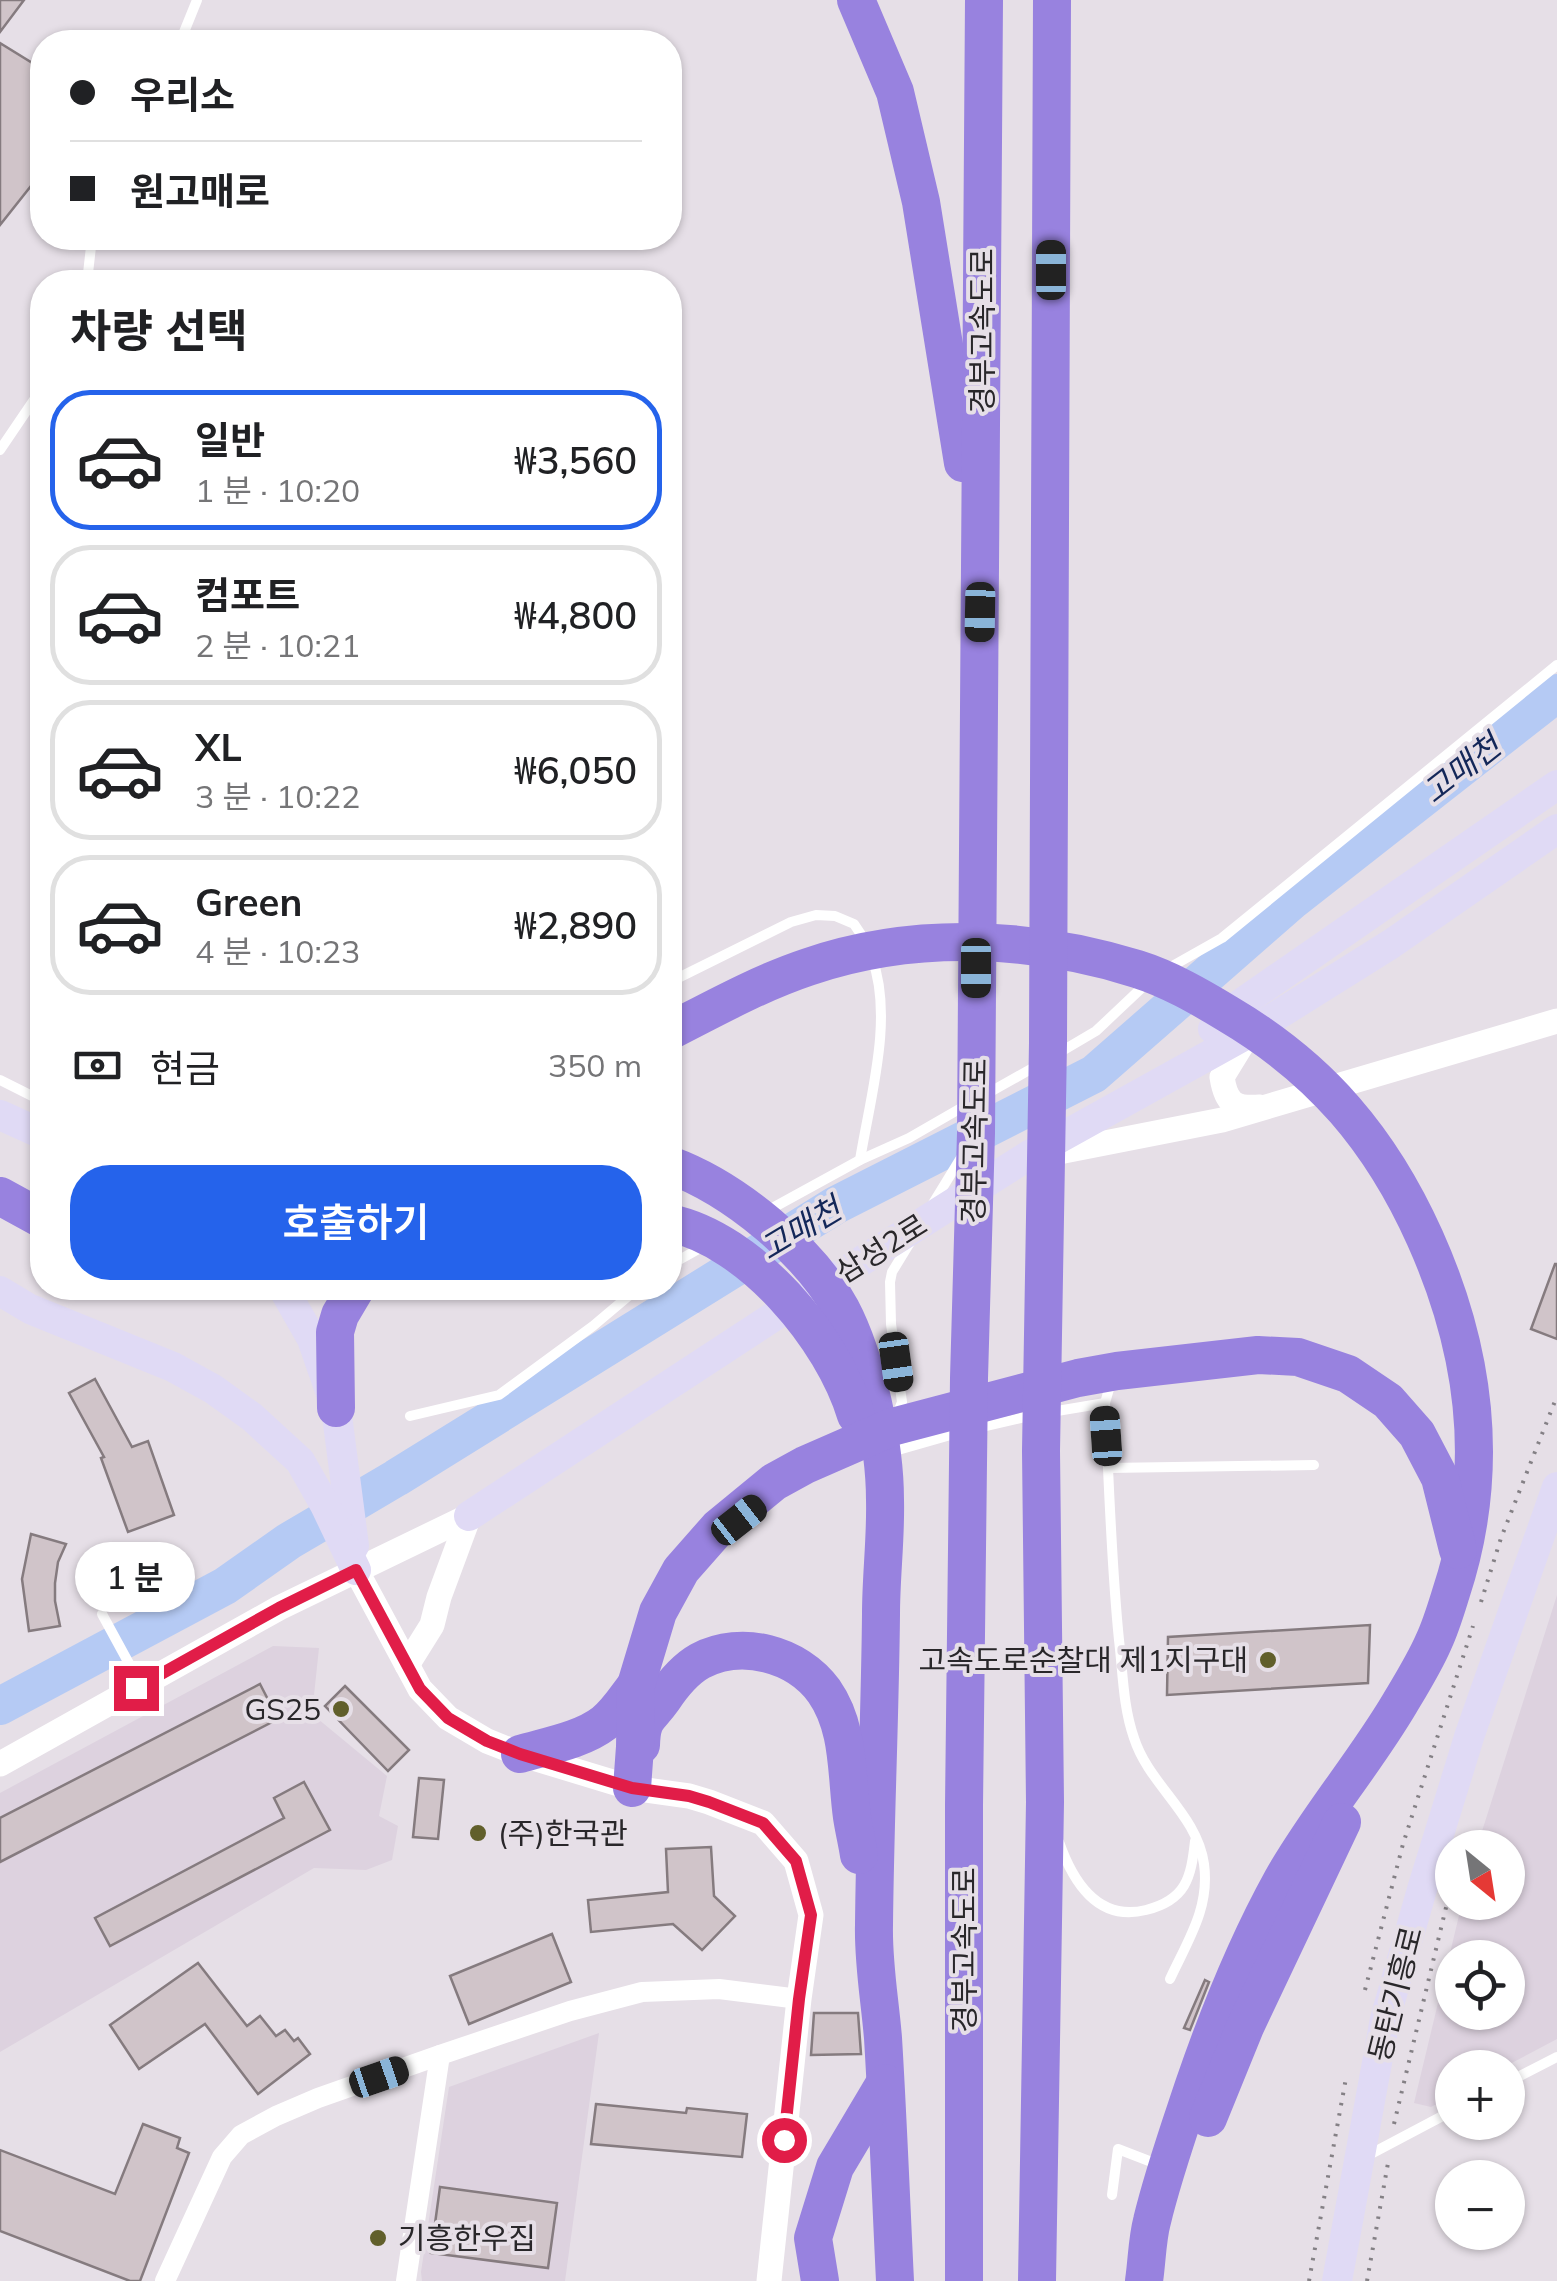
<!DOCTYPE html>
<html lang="ko">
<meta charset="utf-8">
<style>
:root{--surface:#fff;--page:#f6f6f6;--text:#202124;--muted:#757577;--line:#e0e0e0;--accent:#2563eb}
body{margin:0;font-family:Mulish,"Noto Sans KR",sans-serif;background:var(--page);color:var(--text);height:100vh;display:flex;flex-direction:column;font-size:38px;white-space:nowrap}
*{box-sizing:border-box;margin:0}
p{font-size:32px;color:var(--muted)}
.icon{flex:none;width:55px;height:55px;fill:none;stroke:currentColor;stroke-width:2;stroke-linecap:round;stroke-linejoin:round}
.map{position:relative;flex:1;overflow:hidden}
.sheet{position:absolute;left:30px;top:270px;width:652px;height:1030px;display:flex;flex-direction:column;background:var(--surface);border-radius:40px;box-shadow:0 2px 8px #0004}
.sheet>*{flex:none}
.banner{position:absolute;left:30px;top:30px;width:652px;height:220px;border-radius:40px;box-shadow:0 2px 8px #0004;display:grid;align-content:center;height:220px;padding:0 40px;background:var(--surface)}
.needle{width:65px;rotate:150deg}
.fabs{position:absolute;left:1435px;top:1830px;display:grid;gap:20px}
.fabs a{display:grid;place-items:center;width:90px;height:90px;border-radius:50%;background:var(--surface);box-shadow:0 2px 8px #0004;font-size:50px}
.end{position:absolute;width:45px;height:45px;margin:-22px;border:12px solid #e11d48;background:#fff;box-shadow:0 0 0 5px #fff}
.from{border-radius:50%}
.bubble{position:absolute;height:70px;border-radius:35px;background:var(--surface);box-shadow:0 2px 8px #0004;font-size:32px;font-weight:600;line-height:70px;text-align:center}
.car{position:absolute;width:30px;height:60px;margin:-30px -15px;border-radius:12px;box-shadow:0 0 8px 2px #0007;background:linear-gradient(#222 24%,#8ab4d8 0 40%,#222 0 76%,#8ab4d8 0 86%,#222 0)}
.banner b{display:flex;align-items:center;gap:35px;height:95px;font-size:38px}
.banner b+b{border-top:2px solid var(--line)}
.banner i{width:25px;height:25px;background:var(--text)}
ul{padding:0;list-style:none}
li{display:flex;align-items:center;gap:30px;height:140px;margin:0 20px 15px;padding:0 20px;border:5px solid var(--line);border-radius:40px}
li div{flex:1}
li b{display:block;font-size:38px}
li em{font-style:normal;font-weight:600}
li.on{border-color:var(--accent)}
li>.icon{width:90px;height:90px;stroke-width:1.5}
h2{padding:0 40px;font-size:45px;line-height:120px}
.pay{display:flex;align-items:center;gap:25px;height:110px;padding:0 40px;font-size:38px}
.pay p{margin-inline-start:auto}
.cta{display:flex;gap:20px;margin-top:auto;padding:20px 40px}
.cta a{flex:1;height:115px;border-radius:40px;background:var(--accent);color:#fff;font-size:40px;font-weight:600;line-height:115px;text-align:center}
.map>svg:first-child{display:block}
.built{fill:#ddd2df;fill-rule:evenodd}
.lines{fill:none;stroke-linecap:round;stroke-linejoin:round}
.river{stroke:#b5caf4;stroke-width:38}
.building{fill:#d0c4c9;stroke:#857b7f;stroke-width:2.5}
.path{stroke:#848085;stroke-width:4;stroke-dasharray:2.5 8;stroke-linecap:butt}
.service{stroke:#fff;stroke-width:10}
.minor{stroke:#fff;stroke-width:20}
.tertiary{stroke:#fff;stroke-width:25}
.secondary{stroke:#e0daf5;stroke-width:30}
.motorway{stroke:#9882df;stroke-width:38}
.route{stroke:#e11d48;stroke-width:12}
.poi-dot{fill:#615f2b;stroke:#e6dfe7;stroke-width:4}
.labels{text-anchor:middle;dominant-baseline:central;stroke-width:8;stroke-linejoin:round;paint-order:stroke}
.street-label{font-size:30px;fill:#29272a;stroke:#e6dfe7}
.poi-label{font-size:30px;fill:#29272a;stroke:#e6dfe7;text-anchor:end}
.water-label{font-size:32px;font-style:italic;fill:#132759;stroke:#e6dfe7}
</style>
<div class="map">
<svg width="1557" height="2281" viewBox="0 0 1557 2281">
<rect width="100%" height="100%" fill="#e6dfe7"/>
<g class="built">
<path d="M 1557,1595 L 1557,2039 L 1504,2067 L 1452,2068 L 1452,2096 L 1431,2107 L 1414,2103 L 1462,1903 L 1508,1902 L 1508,1848 L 1477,1847 ZM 1452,1958 L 1508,1958 L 1508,2012 L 1452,2012 Z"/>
<polygon points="273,1646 319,1648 312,1714 387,1776 379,1816 398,1826 392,1860 366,1870 314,1868 0,2052 0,1793"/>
<polygon points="599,2033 565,2281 422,2281 421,2272 449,2087"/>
</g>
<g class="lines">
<polyline class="river" points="0,1706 225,1586 289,1541 396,1478 836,1205 1094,1074 1293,900 1557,693"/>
</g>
<g class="building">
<polygon points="0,0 24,0 0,32"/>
<polygon points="0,43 42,69 42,172 0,225"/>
<polygon points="1555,1264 1557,1264 1557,1339 1531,1329"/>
<polygon points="95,1379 132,1447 148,1441 174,1515 128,1532 101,1458 104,1457 69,1393"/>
<polygon points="31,1534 66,1544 58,1562 55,1583 55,1601 60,1626 29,1631 22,1579"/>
<polygon points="1370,1625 1368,1683 1167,1695 1168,1637"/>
<polygon points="260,1684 278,1719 0,1862 0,1818"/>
<polygon points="345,1686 409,1750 388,1771 325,1706"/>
<polygon points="419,1778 444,1780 438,1839 413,1837"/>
<polygon points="304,1782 330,1830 110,1946 95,1918 284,1818 274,1798"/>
<polygon points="711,1847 714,1896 735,1916 702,1950 673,1924 591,1932 588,1900 668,1892 666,1849"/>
<polygon points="552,1934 571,1982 469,2024 450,1976"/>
<polygon points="198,1963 247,2026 260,2016 276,2036 285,2030 294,2041 298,2038 310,2054 258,2094 205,2024 139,2069 110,2025"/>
<polygon points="1205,1980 1209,1982 1190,2030 1184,2028"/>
<polygon points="814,2013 858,2013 861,2054 811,2055"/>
<polygon points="596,2104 686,2113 687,2108 747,2114 742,2157 591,2144"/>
<polygon points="143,2124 180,2138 177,2148 189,2153 140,2281 130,2281 0,2231 0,2150 115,2194"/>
<polygon points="440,2187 557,2203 548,2268 431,2253"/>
</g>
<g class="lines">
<g class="path">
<polyline points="1481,1602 1501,1538 1557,1396"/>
<polyline points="1365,1990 1403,1844 1473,1626"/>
<polyline points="1394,2124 1449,1895"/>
<polyline points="1309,2281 1346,2078"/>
<polyline points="1367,2281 1388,2163"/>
</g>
<g class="service">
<polyline points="180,42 197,0"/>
<polyline points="87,282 92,238"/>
<polyline points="0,450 42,388"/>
<polyline points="1167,969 1222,938 1557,665"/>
<polyline points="670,982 791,922 816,915 835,916 854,924 866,942"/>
<polyline points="1057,1054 1096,1031 1149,981"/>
<polyline points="0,1080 42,1101"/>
<polyline points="983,1096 1038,1065"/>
<path d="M 860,1160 C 870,1098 894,1018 872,958"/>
<polyline points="932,1205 962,1156"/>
<polyline points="767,1211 860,1160 909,1138 968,1104"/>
<polyline points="670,1265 704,1246"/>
<path d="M 1115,1381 L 1109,1389 L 1105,1403 C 1109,1482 1111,1561 1119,1640 C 1123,1673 1123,1707 1134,1738 C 1149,1785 1197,1814 1204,1864 C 1210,1908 1188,1940 1170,1979"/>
<polyline points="1051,1412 1105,1403"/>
<polyline points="410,1416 499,1395 593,1326 638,1288"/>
<polyline points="896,1417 902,1402 891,1324 890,1282 892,1272 911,1241"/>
<polyline points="978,1428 1034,1415"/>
<polyline points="891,1452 961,1432"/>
<polyline points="1108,1468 1314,1465"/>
<polyline points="102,1614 132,1669 135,1685"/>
<path d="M 1059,1842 C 1073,1882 1098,1922 1146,1910 C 1186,1900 1191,1878 1195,1841"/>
<polyline points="1508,2082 1557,2057"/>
<polyline points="1365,2157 1452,2111"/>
<polyline points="1112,2195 1118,2149 1162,2166"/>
</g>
<g class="minor">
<polyline points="165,2281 222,2157 241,2135 276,2116 318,2098 440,2055 570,2011 642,1992 719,1989 799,1999"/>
<polyline points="406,2281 440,2055"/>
</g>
<g class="tertiary">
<path d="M 1249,1033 L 1222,1077 C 1226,1103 1234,1109 1260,1107"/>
<polyline points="1035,1153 1064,1151 1222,1120 1557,1021"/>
<polyline points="356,1570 420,1689 448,1718 487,1741 520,1754 632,1788 689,1796 709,1802 763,1823 796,1861 811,1915 799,1999 769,2281"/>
<polyline points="407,1665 432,1625 439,1597 469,1516"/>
<polyline points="0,1764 279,1608 469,1516"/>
</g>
<g class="secondary">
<polyline points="1213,1029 1236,1007 1557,785"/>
<polyline points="0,1115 42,1134"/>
<polyline points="283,1288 312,1339 336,1408 354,1546"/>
<polyline points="0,1291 30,1309 173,1367 213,1389 252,1417 300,1461 325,1505 356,1570"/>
<polyline points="469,1516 776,1315 1031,1154 1249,1033 1391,944 1557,829"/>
<polyline points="1337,2281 1385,2019 1423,1886 1470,1734 1557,1487"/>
</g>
<g class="motorway">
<polyline points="856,0 895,92 921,202 963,463"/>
<path d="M 670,1031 C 715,1008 760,983 808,967 C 913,931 1032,936 1137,969 C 1169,979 1200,997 1228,1014 C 1321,1069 1381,1140 1425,1238 C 1477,1354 1491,1472 1451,1593 C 1446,1609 1441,1626 1434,1641 C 1425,1662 1412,1683 1400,1703 C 1364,1764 1317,1818 1282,1880 C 1246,1945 1218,2015 1194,2085 C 1179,2130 1163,2175 1152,2221 C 1147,2240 1147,2261 1144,2281"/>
<path d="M 670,1165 C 733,1188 809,1250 841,1309 C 867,1358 885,1445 885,1500 C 886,1538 881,1576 881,1614 C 880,1718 875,1821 874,1925 C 873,1963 880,2001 883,2038 C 888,2119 891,2200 895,2281"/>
<polyline points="0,1196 42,1219"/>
<path d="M 670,1223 C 751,1240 833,1338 856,1415"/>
<polyline points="336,1408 335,1332 340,1315 356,1288"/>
<path d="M 641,1745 C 642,1717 648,1720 663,1699 C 673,1684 684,1670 700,1661 C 742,1639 797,1654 824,1691 C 850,1728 846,1774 852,1817 C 854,1830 857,1842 859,1855"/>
<path d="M 520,1754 C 547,1746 582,1740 604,1723 C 617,1713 626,1698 636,1685"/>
<polyline points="632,1788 635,1747 636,1685 658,1612 681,1570 718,1528 774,1482 805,1465 892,1427 1078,1378 1117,1371 1258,1355 1298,1357 1348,1374 1388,1401 1417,1434 1440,1478 1458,1550"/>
<polyline points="1208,2118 1245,2027 1342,1822"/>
<polyline points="820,2281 813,2238 835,2167 885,2083"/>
<polyline points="964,2281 964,1805 969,1378 976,1133 984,0"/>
<polyline points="1037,2281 1045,1802 1041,1451 1048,1043 1052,0"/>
</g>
</g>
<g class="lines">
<polyline class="route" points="136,1688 279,1608 356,1570 420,1689 448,1718 487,1741 520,1754 632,1788 689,1796 709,1802 763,1823 796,1861 811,1915 799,1999 784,2140"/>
</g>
<g class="poi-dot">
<circle cx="1268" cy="1660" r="10"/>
<circle cx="341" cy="1709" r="10"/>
<circle cx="478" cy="1833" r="10"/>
<circle cx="378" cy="2238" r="10"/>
</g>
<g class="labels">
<g class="street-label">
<text transform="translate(982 331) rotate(-90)">경부고속도로</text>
<text transform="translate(974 1141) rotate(-89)">경부고속도로</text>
<text transform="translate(881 1248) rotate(-32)">삼성2로</text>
<text transform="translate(964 1950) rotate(-90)">경부고속도로</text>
<text transform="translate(1395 1994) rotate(-76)">동탄기흥로</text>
</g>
<g class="poi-label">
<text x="1248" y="1660">고속도로순찰대 제1지구대</text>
<text x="321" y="1709">GS25</text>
<text x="498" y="1833" text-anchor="start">(주)한국관</text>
<text x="398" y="2238" text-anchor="start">기흥한우집</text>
</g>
<g class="water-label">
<text transform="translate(1461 768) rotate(-38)">고매천</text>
<text transform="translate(800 1228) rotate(-31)">고매천</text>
</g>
</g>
</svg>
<div class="fabs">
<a><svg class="needle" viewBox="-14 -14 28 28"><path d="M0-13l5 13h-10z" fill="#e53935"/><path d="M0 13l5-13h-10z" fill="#757577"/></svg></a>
<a><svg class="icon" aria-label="locate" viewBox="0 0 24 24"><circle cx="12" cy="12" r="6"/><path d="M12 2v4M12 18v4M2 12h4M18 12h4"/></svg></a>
<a>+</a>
<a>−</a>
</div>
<i class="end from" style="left:784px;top:2140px"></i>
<i class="end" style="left:136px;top:1688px"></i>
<div class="bubble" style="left:75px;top:1542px;width:120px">1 분</div>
<i class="car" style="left:1051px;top:270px;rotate:0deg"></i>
<i class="car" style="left:980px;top:612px;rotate:181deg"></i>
<i class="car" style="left:976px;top:968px;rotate:180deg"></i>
<i class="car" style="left:896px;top:1362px;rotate:172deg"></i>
<i class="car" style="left:1106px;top:1436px;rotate:356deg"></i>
<i class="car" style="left:739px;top:1520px;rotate:52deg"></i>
<i class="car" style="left:379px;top:2077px;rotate:71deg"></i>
<div class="banner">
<b><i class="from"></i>우리소</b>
<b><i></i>원고매로</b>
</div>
<section class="sheet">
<h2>차량 선택</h2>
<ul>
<li class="on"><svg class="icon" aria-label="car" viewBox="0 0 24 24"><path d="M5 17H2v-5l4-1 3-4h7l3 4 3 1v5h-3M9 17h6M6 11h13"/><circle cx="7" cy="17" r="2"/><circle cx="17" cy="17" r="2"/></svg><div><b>일반</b><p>1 분 · 10:20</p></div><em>₩3,560</em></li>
<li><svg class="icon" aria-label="car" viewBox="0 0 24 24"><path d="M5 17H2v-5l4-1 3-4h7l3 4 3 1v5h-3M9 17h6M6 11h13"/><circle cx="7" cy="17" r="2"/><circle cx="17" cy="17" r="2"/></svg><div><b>컴포트</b><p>2 분 · 10:21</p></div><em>₩4,800</em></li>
<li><svg class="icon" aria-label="car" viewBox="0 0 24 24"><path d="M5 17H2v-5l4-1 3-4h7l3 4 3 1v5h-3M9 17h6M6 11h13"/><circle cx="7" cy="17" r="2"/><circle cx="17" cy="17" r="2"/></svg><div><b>XL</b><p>3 분 · 10:22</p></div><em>₩6,050</em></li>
<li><svg class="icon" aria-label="car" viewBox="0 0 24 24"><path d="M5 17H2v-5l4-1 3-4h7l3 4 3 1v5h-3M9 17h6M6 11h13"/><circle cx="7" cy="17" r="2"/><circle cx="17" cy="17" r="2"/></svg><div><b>Green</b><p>4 분 · 10:23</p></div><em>₩2,890</em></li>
</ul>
<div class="pay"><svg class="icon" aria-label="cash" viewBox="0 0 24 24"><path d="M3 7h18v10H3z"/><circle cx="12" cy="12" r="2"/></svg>현금<p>350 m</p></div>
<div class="cta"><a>호출하기</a></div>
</section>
</div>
